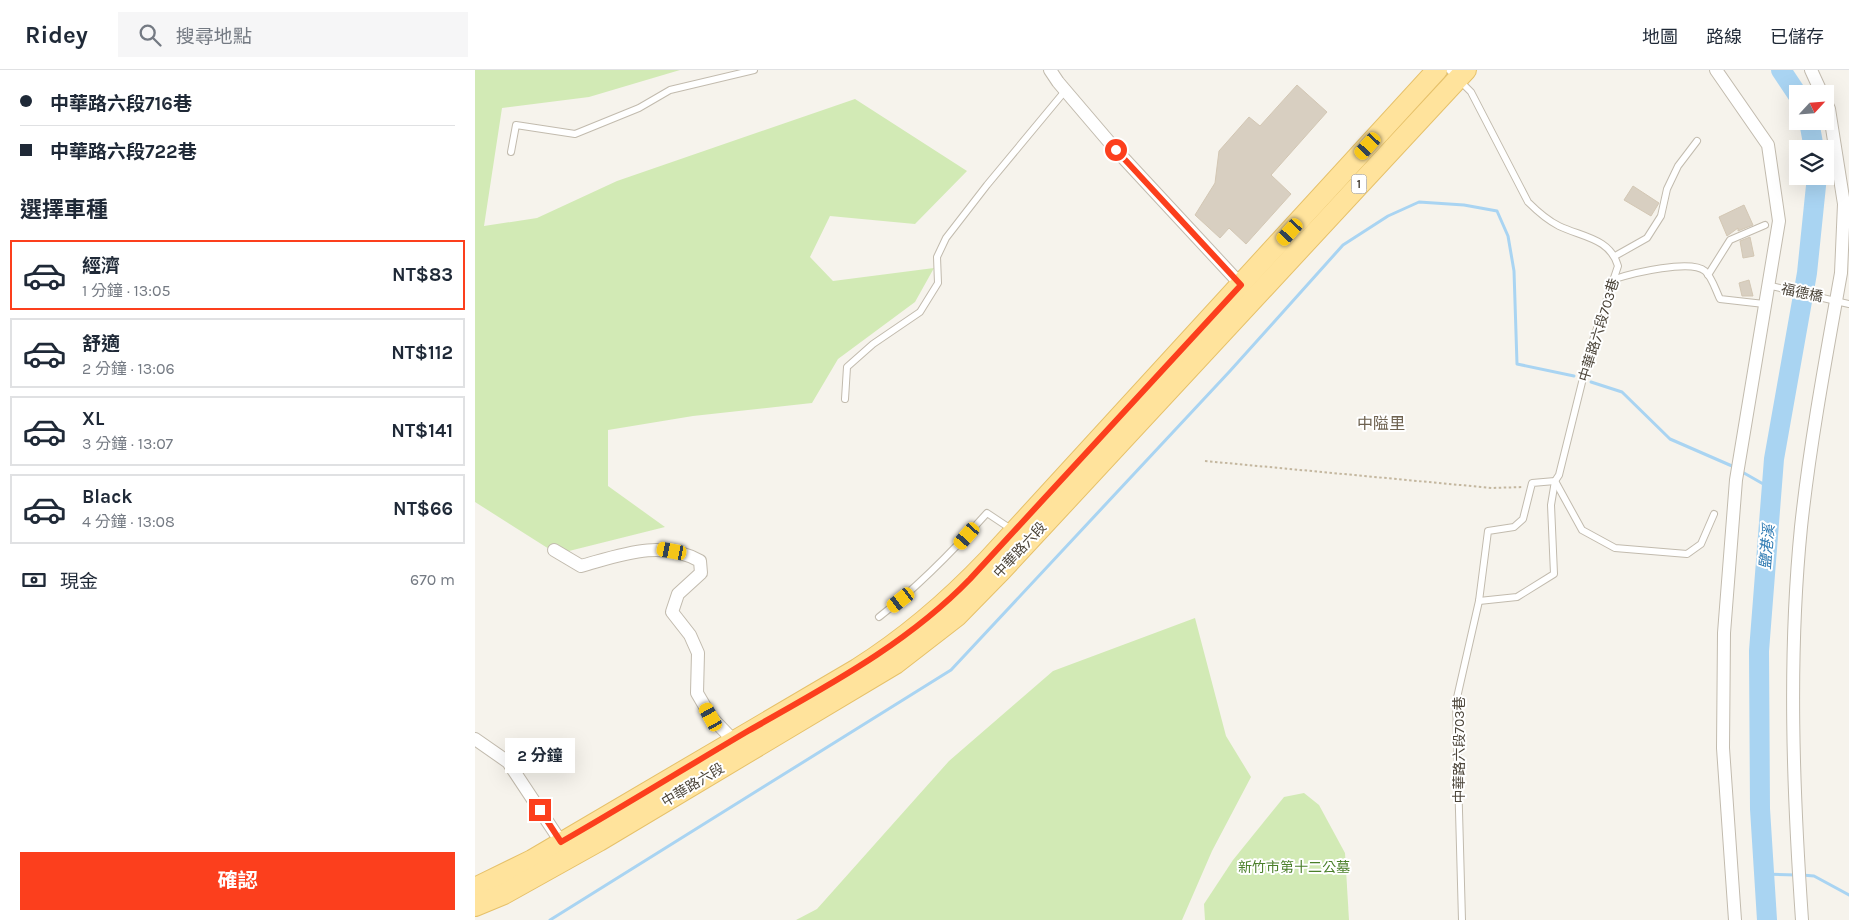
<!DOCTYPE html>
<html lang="zh-TW">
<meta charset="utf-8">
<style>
:root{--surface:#fff;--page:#f6f6f7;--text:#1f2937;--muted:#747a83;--line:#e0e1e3;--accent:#fc3f1d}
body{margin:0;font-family:Karla,"Noto Sans TC",sans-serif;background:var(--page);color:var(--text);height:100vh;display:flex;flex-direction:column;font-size:19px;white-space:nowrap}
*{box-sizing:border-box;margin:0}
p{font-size:16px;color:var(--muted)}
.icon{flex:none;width:28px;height:28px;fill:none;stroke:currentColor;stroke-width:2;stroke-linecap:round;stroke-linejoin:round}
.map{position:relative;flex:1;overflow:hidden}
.side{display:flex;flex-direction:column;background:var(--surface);width:475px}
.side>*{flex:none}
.top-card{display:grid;align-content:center;height:110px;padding:0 20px;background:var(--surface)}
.needle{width:32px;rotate:64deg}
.controls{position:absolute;left:1314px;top:15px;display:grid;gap:10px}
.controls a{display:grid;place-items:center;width:45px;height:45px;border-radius:0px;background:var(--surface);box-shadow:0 5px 20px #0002;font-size:25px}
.end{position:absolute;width:22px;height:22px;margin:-11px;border:6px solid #fc3f1d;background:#fff;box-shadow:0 0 0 2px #fff}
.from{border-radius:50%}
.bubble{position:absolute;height:35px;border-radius:0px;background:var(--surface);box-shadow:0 5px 20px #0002;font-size:16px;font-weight:700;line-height:35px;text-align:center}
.car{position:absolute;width:15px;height:30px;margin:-15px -8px;border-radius:6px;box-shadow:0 0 4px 1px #0007;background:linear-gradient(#f5c518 24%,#345 0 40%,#f5c518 0 76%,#345 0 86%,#f5c518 0)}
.top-card b{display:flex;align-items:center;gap:18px;height:48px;font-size:19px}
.top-card b+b{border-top:1px solid var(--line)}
.top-card i{width:12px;height:12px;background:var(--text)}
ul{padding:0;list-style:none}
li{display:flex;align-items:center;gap:15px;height:70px;margin:0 10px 8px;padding:0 10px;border:2px solid var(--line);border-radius:0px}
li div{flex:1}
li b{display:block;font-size:19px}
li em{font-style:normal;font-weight:700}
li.active{border-color:var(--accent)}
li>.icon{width:45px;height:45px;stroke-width:1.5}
h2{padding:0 20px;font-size:22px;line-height:60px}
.pay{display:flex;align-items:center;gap:12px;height:55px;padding:0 20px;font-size:19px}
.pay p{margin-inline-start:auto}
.action{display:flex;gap:10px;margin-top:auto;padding:10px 20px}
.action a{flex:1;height:58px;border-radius:0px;background:var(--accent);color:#fff;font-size:20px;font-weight:700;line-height:58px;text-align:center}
header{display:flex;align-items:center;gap:30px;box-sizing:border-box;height:70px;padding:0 25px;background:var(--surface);border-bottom:1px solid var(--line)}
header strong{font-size:24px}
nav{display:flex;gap:28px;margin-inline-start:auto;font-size:18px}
.search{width:350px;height:45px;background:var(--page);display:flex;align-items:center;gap:12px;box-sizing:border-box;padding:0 18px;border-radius:0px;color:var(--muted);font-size:19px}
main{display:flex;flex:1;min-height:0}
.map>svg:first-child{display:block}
.green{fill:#d2eab5}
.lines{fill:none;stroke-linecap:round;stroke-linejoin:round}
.stream{stroke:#a9d4f2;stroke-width:3}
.river{stroke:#a9d4f2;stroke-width:20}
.building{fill:#d8cfc1;stroke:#d3c7b4}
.lane-casing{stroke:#c2bbae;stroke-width:8}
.street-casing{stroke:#c2bbae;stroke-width:14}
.primary-casing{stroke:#e6c16a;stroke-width:22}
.path{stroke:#c4b79f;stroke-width:2;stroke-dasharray:2.5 2.5;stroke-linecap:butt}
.lane{stroke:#fff;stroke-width:6}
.street{stroke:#fff;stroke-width:12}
.primary{stroke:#ffe39c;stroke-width:20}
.route{stroke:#fc3f1d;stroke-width:6}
.labels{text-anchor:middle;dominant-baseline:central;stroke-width:4;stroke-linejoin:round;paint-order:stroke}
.shield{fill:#fff;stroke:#817c74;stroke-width:1}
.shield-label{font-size:12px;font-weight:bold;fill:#4b4439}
.street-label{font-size:14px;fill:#4b4439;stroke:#fff}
.park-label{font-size:14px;fill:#4a7f2a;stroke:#fff}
.water-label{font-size:15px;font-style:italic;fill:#2e7ab2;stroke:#fff}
.quarter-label{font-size:16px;fill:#6e6250;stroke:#fff}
</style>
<header>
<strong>Ridey</strong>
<div class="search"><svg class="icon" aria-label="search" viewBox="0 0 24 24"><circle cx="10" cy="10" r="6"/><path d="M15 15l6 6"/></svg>搜尋地點</div>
<nav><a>地圖</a><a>路線</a><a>已儲存</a></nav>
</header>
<main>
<section class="side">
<div class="top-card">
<b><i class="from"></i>中華路六段716巷</b>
<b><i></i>中華路六段722巷</b>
</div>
<h2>選擇車種</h2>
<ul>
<li class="active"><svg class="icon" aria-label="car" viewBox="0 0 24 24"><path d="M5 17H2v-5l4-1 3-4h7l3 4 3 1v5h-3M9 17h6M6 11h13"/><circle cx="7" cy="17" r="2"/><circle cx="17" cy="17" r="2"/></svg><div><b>經濟</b><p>1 分鐘 · 13:05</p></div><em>NT$83</em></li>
<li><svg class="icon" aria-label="car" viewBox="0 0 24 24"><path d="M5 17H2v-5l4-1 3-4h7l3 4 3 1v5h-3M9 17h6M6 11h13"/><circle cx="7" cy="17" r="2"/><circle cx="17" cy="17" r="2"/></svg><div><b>舒適</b><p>2 分鐘 · 13:06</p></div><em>NT$112</em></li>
<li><svg class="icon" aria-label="car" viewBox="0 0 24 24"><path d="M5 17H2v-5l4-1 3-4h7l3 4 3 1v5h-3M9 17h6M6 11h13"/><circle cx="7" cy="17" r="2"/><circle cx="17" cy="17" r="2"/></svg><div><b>XL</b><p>3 分鐘 · 13:07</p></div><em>NT$141</em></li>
<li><svg class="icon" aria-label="car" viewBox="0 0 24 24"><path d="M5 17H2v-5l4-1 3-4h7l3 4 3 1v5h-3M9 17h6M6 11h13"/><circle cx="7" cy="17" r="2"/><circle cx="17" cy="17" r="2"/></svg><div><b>Black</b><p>4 分鐘 · 13:08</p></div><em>NT$66</em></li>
</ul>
<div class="pay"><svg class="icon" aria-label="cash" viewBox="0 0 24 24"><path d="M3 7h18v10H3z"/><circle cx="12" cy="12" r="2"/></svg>現金<p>670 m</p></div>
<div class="action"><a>確認</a></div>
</section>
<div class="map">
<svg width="1374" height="850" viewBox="0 0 1374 850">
<rect width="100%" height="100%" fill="#f6f3ec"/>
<g class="green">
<polygon points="0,0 205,0 114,27 27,38 9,156 62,148 142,111 380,29 492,101 440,154 355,146 335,187 358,211 459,198 440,232 363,289 337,333 218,346 133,360 133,416 190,457 82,484 0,432"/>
<polygon points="720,548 751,666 776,707 737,781 707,850 321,850 342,839 474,691 578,601"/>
<polygon points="829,723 844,735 870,783 874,850 730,850 729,834 758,790 809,727"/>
</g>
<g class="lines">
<g class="stream">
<polyline points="1116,312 1147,322 1195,369 1257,396"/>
<polyline points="1269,403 1297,419"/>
<polyline points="1289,804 1321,805"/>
<polyline points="1327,805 1339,806 1374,825"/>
<polyline points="75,850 476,600 755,301 868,175 913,146 944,132 989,135 1022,141 1033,166 1039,201 1042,294 1099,306"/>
</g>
<g class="river">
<polyline points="1306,0 1322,24"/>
<polyline points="1334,51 1339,79"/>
<polyline points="1292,850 1285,739 1284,581 1299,389 1332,203 1342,106"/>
</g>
</g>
<g class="building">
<polygon points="822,15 852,42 796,105 816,124 771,174 754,158 745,168 720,145 740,113 744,81 774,47 785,56"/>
<polygon points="1158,116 1184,133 1176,146 1149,130"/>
<polygon points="1269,135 1278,155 1263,161 1263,158 1252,166 1244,147"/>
<polygon points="1275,167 1279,186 1268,188 1265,171"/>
<polygon points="1274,210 1278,226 1267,226 1264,213"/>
</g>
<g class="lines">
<g class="lane-casing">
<g id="lane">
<path d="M 974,0 L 996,22 L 1053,132 C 1062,141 1072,150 1084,156 C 1107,167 1135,168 1143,196 L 1116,276 L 1084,405 L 1080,411 L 1057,413 L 1048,449 L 1039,457 L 1013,461 L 1004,531 L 981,632 L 987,850"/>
<polyline points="36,82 41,55 100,64 164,38 195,20 279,0"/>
<polyline points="1140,186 1172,168 1186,146 1192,119 1203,96 1222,71"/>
<polyline points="1233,205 1255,170 1290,155"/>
<path d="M 1140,209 C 1158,203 1216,189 1230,201 C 1237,207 1241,221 1245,229 L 1289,234"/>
<polyline points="1292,215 1374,234"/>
<polyline points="370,329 372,297 398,274 445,242 463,213 462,187 471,168 512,115 590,21"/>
<polyline points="1080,411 1107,460 1140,478 1212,484 1226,474 1239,444"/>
<polyline points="1004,531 1042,527 1079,504 1076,435 1080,411"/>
<path d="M 404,547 C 444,516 478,481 512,443 L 536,459"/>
</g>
</g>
<g class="street-casing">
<g id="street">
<polyline points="575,0 583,12 641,80 769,218"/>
<polyline points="1241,0 1293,75 1304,151 1261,410 1249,563 1248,678 1260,850"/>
<polyline points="1336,0 1347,24"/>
<path d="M 79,480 L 106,496 C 146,485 185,469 225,491 L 226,503 L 203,524 L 197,542 L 215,565 L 223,583 L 222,623 L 236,647 L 258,670"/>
<polyline points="0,669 33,692 86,772"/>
<path d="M 1327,850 C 1318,720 1313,587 1326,457 C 1335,373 1351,287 1366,203 L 1369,134 L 1354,39 L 1350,30"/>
</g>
</g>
<g class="primary-casing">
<g id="primary">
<path d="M 0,818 L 57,790 L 382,599 C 431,568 473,532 513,490 L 962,0"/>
<polyline points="0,836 29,824 124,771 420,594 482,546 527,500 991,0"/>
</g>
</g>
<polyline class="path" points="730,391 1017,418 1048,417"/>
<use href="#lane" class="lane"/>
<use href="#street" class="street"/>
<use href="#primary" class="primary"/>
</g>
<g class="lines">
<path class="route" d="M 65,740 L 86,772 C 149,736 210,698 273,661 C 352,616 431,575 495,509 L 766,215 L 641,80"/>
</g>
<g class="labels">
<rect class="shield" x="876.5" y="104.5" width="15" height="19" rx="4"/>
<g class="shield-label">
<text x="884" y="114">1</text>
</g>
<g class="street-label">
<text transform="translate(1327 223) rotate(12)">福德橋</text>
<text transform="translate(1124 260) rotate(-73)">中華路六段703巷</text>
<text transform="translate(545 480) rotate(-47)">中華路六段</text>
<text transform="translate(984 680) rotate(-90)">中華路六段703巷</text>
<text transform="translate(218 715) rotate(-31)">中華路六段</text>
</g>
<g class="park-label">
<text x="819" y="797">新竹市第十二公墓</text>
</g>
<g class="water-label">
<text transform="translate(1292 477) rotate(-85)">鹽港溪</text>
</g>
<g class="quarter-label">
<text x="906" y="353">中隘里</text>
</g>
</g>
</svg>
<div class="controls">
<a><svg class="needle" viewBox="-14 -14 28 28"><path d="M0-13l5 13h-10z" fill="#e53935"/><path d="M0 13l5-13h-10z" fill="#747a83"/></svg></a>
<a><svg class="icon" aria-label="layers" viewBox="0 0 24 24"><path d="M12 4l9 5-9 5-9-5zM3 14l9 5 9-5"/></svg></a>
</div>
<i class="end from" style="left:641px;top:80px"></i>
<i class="end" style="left:65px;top:740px"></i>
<div class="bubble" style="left:30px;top:668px;width:70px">2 分鐘</div>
<i class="car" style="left:893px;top:76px;rotate:222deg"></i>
<i class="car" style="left:815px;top:162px;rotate:222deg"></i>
<i class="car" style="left:492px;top:466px;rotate:221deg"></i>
<i class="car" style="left:197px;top:481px;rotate:281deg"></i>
<i class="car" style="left:426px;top:530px;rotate:232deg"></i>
<i class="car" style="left:236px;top:647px;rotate:331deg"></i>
</div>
</main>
